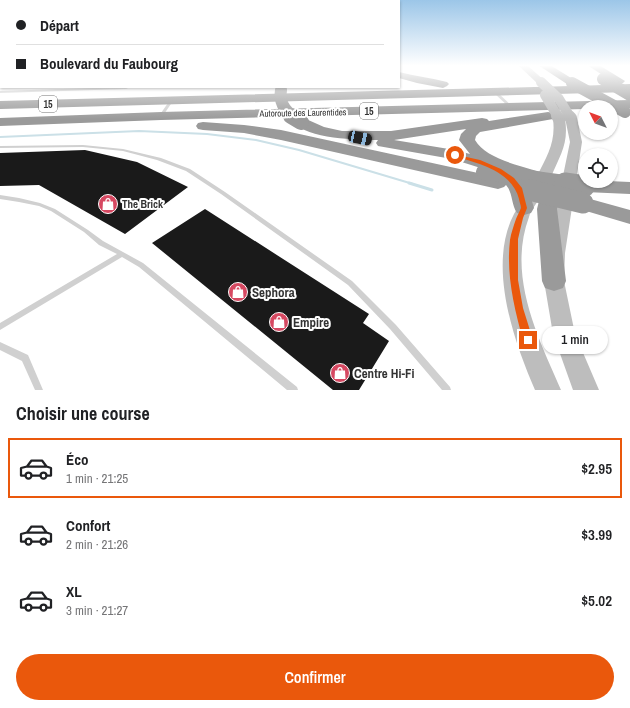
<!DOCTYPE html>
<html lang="fr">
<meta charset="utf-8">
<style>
:root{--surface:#fff;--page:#f2f2f2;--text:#202124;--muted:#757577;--line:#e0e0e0;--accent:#ea580c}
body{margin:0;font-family:"Archivo Narrow",sans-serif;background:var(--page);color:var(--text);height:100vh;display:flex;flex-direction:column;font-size:15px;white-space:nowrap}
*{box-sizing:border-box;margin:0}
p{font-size:13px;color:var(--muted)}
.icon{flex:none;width:22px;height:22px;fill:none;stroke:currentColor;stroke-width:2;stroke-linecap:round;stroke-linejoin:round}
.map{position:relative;height:390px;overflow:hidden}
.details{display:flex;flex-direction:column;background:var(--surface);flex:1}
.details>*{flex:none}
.hud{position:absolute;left:0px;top:0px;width:400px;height:88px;box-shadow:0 1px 3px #0004;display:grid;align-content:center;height:88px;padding:0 16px;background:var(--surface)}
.needle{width:26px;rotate:312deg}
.tools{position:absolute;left:578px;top:100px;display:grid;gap:8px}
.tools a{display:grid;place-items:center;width:40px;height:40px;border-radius:50%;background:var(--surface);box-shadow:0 1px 3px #0004;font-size:20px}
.end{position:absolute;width:18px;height:18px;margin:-9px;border:5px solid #ea580c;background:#fff;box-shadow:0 0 0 2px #fff}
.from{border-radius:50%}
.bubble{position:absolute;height:28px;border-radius:14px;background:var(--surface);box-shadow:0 1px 3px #0004;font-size:13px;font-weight:600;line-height:28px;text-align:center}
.car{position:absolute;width:12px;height:24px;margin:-12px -6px;border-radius:5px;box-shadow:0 0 3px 1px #0007;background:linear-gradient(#222 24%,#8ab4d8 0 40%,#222 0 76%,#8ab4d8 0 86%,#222 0)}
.hud b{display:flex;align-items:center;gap:14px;height:38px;font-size:15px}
.hud b+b{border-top:1px solid var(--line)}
.hud i{width:10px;height:10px;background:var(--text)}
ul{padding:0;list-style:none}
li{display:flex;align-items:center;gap:12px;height:60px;margin:0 8px 6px;padding:0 8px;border:2px solid transparent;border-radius:0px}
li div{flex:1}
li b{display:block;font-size:15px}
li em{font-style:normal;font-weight:600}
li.active{border-color:var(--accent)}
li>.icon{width:36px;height:36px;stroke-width:1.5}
h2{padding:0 16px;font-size:18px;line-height:48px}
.cta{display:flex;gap:8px;margin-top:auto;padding:8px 16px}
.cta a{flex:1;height:46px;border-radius:24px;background:var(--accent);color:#fff;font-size:16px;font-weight:600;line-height:46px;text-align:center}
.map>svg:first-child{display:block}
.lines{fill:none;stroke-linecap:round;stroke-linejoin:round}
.stream-far1{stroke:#cbe0e7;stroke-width:2}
.stream{stroke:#cbe0e7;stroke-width:3}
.building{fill:#1a1a1a}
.lane{fill:#d0d0d0;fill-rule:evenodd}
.secondary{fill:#bdbdbd;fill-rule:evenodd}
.highway{fill:#9a9a9a;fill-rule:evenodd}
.secondary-bridge-far1{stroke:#bdbdbd;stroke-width:10}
.secondary-bridge{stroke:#bdbdbd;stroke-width:12}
.highway-bridge-far2{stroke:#9a9a9a;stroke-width:12}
.highway-bridge-far1{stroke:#9a9a9a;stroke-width:16}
.highway-bridge{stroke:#9a9a9a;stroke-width:21}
.route{fill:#ea580c}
.labels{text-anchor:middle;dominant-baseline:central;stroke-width:4;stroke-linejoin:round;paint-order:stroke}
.far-street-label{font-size:9px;fill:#333;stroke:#fff}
.shield{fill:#fff;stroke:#707070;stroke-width:1}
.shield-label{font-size:10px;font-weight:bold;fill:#333}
.poi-label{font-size:11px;font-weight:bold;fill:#333;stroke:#fff;text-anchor:start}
.near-poi-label{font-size:13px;font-weight:bold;fill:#333;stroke:#fff;text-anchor:start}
</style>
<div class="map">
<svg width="630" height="390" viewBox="0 0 630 390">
<rect width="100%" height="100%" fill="#fff"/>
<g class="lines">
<polyline class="stream-far1" points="0,137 139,131 207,134 256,140 299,150 413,184"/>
<polyline class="stream" points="409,183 432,190"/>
</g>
<g class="building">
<polygon points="85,150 137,162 188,187 125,234 39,185 0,186 0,153"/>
<polygon points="205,209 369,314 363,323 389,341 359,390 333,390 152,243"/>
</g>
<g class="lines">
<g class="lane">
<rect x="0" y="76" width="1" height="2"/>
<polygon points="125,87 154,87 152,88 128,88 126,89 0,93 0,91"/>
<polygon points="494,91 496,91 512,106 512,108 510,108 494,93"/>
<polygon points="170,100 173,101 162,117 160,117 159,116"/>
<polygon points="83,145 123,149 161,158 190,169 225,192 352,281 396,325 450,387 451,390 442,390 390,329 348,285 221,194 186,171 157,160 123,151 83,147 0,148 0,146"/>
<polygon points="0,195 19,198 40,203 55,209 88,230 103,241 143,263 297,387 298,390 287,390 139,267 122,257 0,330 0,323 117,254 99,245 84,232 51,211 39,206 19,202 0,199"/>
<polygon points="0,342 28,355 43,390 35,390 22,361 0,350"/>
</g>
<g class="secondary">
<polygon points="518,65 527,65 546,82 541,85 538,84"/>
<polygon points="571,115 577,118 582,142 565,253 564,281 575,334 599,390 573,390 553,334 544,281 547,253 570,142 565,118"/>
<path d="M 559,116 L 565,119 C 569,144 560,155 551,177 C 548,183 545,190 542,196 C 537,203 531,209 529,217 C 507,276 538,337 561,390 L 535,390 C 514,341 487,266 514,214 C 518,206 524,200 529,192 C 532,187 534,181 537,176 C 547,156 556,142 553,119 Z"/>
</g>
<g class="highway">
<polygon points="538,65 550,65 576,81 578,83 575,86 630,84 630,92 0,109 0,101 570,86"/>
<polygon points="587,65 599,65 625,81 623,83 615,83"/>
<path d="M 399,72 C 415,76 431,78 447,82 L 449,84 L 447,86 L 443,88 L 417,83 L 399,78 Z"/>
<polygon points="630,100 630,108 585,107 585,109 161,120 0,126 0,118 161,112"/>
<path d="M 548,112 L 553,113 L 555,116 L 553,119 L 480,132 L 476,136 L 475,140 C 487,161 530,168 552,175 L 559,179 L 562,183 L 557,209 L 566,281 L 563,288 L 554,291 L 545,288 L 542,281 L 537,209 L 543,185 L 518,176 L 528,188 L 534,208 L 531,213 L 524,215 L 517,213 C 511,204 513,193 506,185 L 504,187 L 498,189 L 281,140 L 244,133 L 203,130 L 198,129 L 196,126 L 198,123 L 203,122 L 244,125 L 281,130 L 501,178 L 504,174 L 508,173 L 494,168 L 487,170 L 452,159 L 378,146 L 376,143 L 378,140 C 359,140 306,139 294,122 L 296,119 L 301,118 L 306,119 L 324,127 L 342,131 L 391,131 L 482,118 L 487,119 L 489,121 ZM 466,129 L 461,134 L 459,140 L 470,154 L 455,150 L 394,140 Z"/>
<polygon points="585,180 630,182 630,194 585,192 578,190 576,186 578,182"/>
<polygon points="583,197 630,210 630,224 576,208 573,203 576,198"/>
</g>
<g class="secondary-bridge-far1">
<polyline points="541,82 559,99 570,117"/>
<polyline points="545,95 558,117"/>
</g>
<g class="secondary-bridge">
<polyline points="557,116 559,119"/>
<polyline points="569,116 571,118"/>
</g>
<g class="highway-bridge-far2">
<polyline points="603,79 630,95"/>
<polyline points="572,83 625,112"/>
<path d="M 281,90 C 279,102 284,109 293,117"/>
</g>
<g class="highway-bridge-far1">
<polyline points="291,116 301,122"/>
<polyline points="484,172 572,184"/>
</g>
<g class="highway-bridge">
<polyline points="565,183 585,186"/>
<polyline points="525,189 583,203"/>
</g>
</g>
<linearGradient id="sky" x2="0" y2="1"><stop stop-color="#9cc6e8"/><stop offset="0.55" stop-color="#fff"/><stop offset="1" stop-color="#fff" stop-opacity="0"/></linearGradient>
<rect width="630" height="119" fill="url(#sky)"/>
<path class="route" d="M 453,154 L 480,160 L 501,169 L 514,178 L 522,188 L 527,208 L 523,218 L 518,239 L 518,280 L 523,308 L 533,340 L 532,343 L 528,344 L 525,343 L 523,340 C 514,307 506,274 510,240 C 511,233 514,225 516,219 C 517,216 520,211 521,208 C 521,205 519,201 519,199 C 512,171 478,163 453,156 Z"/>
<defs>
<g id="shop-disc" transform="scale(1)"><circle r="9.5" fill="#d64861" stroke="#fff"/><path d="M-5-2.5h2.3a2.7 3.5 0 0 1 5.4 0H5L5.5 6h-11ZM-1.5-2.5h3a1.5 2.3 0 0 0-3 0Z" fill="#fff"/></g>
</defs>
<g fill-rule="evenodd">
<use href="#shop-disc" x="108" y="204"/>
<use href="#shop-disc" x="238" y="292"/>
<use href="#shop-disc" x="279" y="322"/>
<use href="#shop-disc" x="340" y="373"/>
</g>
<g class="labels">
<g class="far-street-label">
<text transform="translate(303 113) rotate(-1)">Autoroute des Laurentides</text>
</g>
<g class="shield">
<rect x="39" y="96" width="18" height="16" rx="3"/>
<rect x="360" y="103" width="18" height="16" rx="3"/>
</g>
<g class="shield-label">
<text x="48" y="104">15</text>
<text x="369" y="111">15</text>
</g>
<g class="poi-label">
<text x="122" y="204">The Brick</text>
</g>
<g class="near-poi-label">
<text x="252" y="292">Sephora</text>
<text x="293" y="322">Empire</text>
<text x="354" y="373">Centre Hi-Fi</text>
</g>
</g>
</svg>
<div class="tools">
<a><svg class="needle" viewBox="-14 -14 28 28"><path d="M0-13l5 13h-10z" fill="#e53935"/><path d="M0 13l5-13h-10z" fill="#757577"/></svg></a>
<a><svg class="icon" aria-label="locate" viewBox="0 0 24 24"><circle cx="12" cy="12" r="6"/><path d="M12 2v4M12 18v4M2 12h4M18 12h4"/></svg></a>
</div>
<i class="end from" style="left:455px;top:155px"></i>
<i class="end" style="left:528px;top:340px"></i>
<div class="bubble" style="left:542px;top:326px;width:66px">1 min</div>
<i class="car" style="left:360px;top:138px;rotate:102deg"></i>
<div class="hud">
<b><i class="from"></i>Départ</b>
<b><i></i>Boulevard du Faubourg</b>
</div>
</div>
<section class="details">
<h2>Choisir une course</h2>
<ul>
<li class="active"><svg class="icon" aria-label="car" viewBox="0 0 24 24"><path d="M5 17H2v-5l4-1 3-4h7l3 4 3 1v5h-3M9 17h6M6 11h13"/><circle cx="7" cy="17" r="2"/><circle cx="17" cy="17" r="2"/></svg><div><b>Éco</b><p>1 min · 21:25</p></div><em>$2.95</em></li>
<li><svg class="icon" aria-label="car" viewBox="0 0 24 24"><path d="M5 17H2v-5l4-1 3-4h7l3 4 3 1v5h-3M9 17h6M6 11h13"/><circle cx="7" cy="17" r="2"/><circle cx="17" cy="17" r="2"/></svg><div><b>Confort</b><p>2 min · 21:26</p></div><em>$3.99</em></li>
<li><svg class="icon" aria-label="car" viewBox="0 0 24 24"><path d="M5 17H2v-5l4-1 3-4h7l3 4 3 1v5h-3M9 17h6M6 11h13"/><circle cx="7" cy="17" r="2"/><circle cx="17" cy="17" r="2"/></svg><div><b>XL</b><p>3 min · 21:27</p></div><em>$5.02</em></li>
</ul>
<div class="cta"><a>Confirmer</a></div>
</section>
